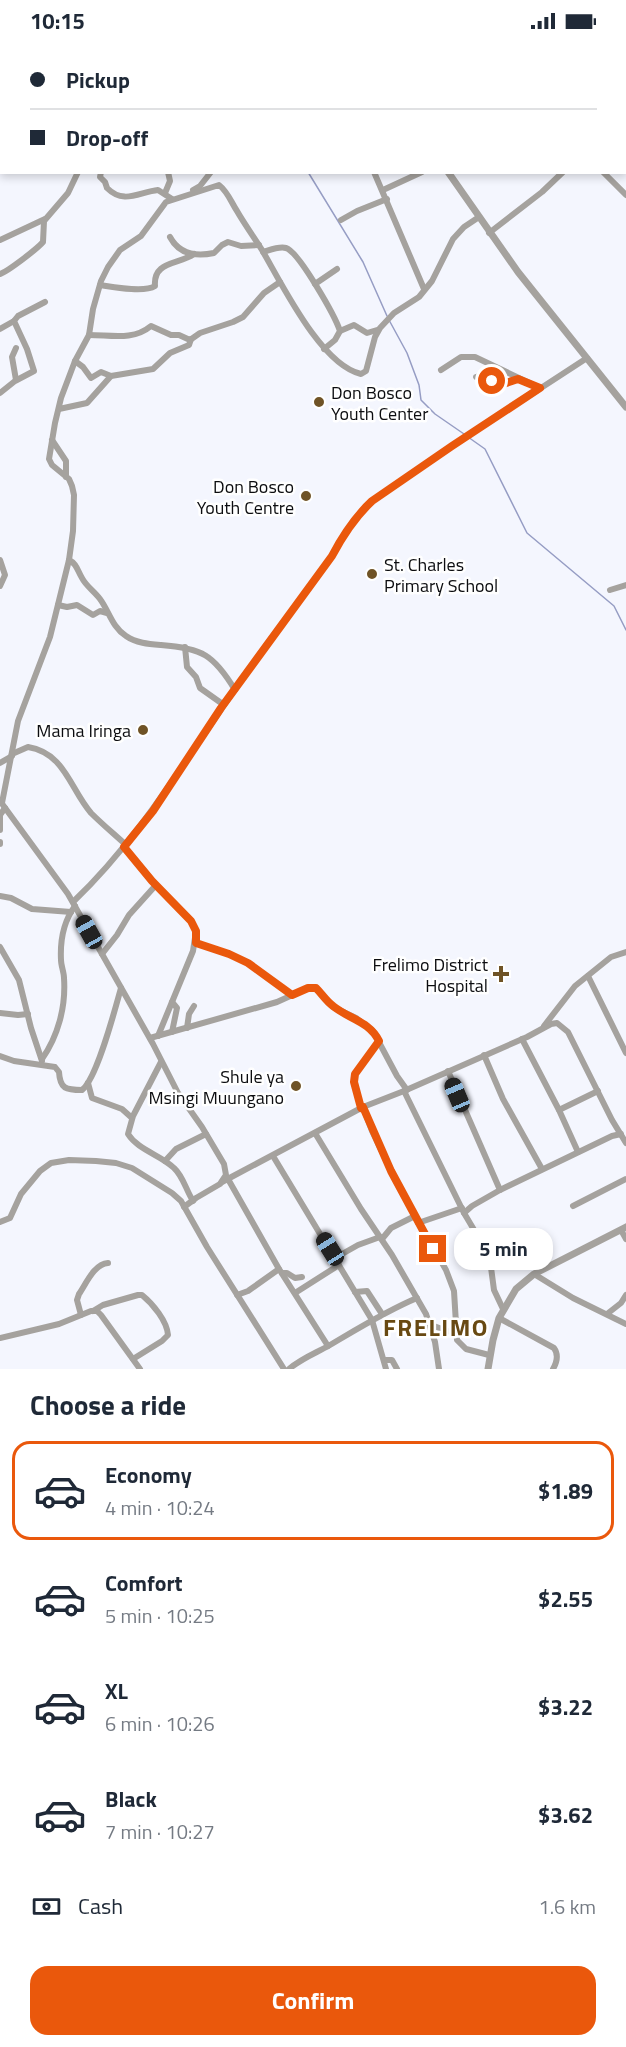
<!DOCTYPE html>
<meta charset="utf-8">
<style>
:root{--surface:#fff;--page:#f6f6f7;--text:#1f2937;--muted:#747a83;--line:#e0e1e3;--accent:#ea580c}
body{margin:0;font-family:"Titillium Web",sans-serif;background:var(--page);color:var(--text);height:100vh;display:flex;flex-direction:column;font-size:22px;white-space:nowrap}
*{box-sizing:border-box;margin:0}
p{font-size:20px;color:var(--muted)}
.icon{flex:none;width:33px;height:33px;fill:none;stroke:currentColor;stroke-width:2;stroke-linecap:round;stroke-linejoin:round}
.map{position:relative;height:1327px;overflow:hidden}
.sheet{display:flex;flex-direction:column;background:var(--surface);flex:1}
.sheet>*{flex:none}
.hud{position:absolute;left:0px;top:0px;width:627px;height:132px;box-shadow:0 3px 9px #0003;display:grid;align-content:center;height:132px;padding:0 30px;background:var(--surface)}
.end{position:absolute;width:27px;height:27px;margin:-14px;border:8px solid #ea580c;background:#fff;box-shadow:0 0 0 3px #fff}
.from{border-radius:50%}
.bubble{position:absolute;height:42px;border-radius:18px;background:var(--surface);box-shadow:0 3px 9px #0003;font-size:20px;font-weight:700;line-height:42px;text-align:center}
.car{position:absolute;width:18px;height:36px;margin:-18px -9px;border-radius:8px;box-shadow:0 0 4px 2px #0007;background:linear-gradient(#222 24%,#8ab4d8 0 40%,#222 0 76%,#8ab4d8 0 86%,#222 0)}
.hud b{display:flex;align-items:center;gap:21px;height:57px;font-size:22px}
.hud b+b{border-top:2px solid var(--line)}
.hud i{width:15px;height:15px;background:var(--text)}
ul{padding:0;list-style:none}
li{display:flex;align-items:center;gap:18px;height:99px;margin:0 12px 9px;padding:0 18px;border:3px solid transparent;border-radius:18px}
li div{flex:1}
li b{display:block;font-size:22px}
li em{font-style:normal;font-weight:700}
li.active{border-color:var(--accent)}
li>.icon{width:54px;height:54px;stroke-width:1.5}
h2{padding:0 30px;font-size:27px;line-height:72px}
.pay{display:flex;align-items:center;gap:15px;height:66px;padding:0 30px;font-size:22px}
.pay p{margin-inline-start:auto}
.cta{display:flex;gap:12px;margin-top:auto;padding:12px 30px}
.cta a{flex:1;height:69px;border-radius:18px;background:var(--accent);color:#fff;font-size:24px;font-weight:700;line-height:69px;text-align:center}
.status{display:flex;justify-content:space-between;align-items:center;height:42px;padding:0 30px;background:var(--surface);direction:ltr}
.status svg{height:16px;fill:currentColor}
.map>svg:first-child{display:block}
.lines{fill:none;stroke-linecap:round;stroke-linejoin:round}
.stream{stroke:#969dc4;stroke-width:1.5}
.minor{stroke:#a5a29e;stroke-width:6}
.tertiary{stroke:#a5a29e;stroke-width:7}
.route{stroke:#ea580c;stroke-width:8}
.poi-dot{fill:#6f5326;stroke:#fff;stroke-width:2}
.labels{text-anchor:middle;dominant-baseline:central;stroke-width:5;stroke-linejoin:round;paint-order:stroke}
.poi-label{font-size:18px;fill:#0c0d10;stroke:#fff;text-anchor:end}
.district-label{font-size:24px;font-weight:bold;letter-spacing:1.5px;fill:#684912;stroke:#fff}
</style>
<div class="status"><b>10:15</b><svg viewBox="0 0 49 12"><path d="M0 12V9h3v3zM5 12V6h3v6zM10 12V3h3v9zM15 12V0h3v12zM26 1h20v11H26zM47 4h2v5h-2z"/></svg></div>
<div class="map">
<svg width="626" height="1327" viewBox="0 0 626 1327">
<rect width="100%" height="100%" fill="#f4f6fe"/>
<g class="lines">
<g class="stream">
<polyline points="217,0 218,2"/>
<polyline points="308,130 363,220 387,274"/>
<polyline points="389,278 407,311 419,343 421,358 435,372 464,392"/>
<polyline points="468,395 485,407 527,491 614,564 626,588"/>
</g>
<g class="minor">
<polyline points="431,0 431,2"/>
<polyline points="479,0 479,2"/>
<polyline points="69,2 72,0"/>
<polyline points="143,2 143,0"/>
<polyline points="304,2 304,0"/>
<polyline points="580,2 582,1"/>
<polyline points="626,18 626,17"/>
<polyline points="0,39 2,38"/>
<polyline points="626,98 626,99"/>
<path d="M 101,130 L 100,135 L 105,140 L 107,146 C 124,163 139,150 158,148 L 172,157"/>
<polyline points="374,130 424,247"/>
<polyline points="603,130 626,153"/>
<polyline points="193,148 200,144 211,130"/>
<polyline points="383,148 422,130"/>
<polyline points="165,151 170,139 168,130"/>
<polyline points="341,178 357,169 387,157"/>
<polyline points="489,191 542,150 563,130"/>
<path d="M 170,195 C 179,212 195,215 214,211 L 222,203 L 228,200 L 241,204 L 259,203"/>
<polyline points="0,198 45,177"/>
<path d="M 263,210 C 270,208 279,204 286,206 C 299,210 335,274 340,289 L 335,298 L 324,307"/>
<path d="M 0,232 C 7,230 37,207 43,200 L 44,179 L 68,151 L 78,130"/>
<polyline points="315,242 337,227"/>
<path d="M 100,243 C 113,245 144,251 155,244 C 153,219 178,223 194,212"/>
<polyline points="0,287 14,279"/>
<polyline points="340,289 354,283 367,291 377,288"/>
<path d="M 89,293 C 111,293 133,299 151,284 L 171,293 L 179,293 L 190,298 L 200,291 L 233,280 L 243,275 L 264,251 L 280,240"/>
<polyline points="16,306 12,315 16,338"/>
<polyline points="75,319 83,325 91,336 101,330 111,334"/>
<polyline points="441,328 461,315 475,315 540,346"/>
<polyline points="476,335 481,334 500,342 518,337"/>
<polyline points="489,348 500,342"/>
<polyline points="0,351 15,339 34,329 27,307 14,279 18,274 45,260"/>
<polyline points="59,367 87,361 111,334 153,327 170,311 189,303 191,297"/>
<polyline points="52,398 66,419 66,435"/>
<polyline points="0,518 5,533 0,544"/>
<path d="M 69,518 C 77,522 77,528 82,536 C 86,544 94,549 100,557 C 109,569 112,585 126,594 C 136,601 149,602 161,603 C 202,606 214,613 235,648"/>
<polyline points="610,548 626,543"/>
<polyline points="58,563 67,565 77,563 93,573 100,569 107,571"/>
<polyline points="185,605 187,625 196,635 200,646 224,663"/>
<path d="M 12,712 L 28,705 C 65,711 70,747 91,771 C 102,782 114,792 126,803"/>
<polyline points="0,721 12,714"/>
<polyline points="0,759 68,852 153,1002 178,1051 202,1085 224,1122 226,1133 220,1142 196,1156 184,1165"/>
<path d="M 2,761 L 18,679 L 50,595 L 69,518 L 73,489 L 74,453 L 72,444 L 69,437 L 52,423 L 49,417 L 55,381 L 61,356 L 75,319 L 89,293 L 93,267 L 101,239 L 108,225 L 120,208 L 141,194 L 166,160 L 219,143 C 228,150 231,160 237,169 C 245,183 254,195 262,208 C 282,242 321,323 361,332 L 366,329 L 375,295 L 380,286 L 394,271 L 419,255 L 432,239 L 453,197 L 464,185 L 479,175"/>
<polyline points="0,788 0,773 5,766"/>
<polyline points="0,800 0,802"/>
<polyline points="124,805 154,841 191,879 196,889 193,909 158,994"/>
<polyline points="0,854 11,856 32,867 71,870"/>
<path d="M 73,860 C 132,804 174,736 220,669 C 255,616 295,566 332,514 C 344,493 355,475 372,459 L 452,404 L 587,316"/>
<polyline points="196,901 229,912 248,921 292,953"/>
<polyline points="0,905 19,938 31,986 42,1019"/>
<polyline points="102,912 117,893 129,873 156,843"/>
<polyline points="588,934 626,1011"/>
<polyline points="0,971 18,973 28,972"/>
<polyline points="544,984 575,944 611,915 626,910"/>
<polyline points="187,986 189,972 194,964"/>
<polyline points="172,990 177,966 172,960"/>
<polyline points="150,996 277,960 308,946 316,946 333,965 356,976 373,989 397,1034 407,1048"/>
<polyline points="522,997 559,1068 578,1110"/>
<polyline points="484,1013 503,1057 542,1127"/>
<path d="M 0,1014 L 14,1019 L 55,1025 L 59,1030 C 60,1047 66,1048 82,1048 C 97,1037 115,967 121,946"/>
<path d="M 42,1017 C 58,994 66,965 64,936 C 64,930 61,924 61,918 C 60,898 63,880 75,864"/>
<path d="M 161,1020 L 133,1074 L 128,1092 C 138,1108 161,1113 174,1126 C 183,1134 186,1148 193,1159"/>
<polyline points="448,1029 500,1148"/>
<polyline points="88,1041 92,1056 122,1067 132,1076"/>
<polyline points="404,1049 464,1171 486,1208 490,1218 494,1248 503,1267"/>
<polyline points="363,1065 372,1089 399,1145 446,1228 454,1249 457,1298 466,1307 489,1313"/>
<polyline points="361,1066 354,1039 355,1032 379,999"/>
<polyline points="559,1068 598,1049"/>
<polyline points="315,1091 361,1167 392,1213 426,1272 435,1300 439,1327"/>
<polyline points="273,1114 372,1278 386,1327"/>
<polyline points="165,1119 176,1107 206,1092"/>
<polyline points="228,1137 279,1227 328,1304"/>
<polyline points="222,1140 363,1065 404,1049 527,995 551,982 557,981 568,990 612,1078 626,1101"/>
<polyline points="573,1164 626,1137"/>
<polyline points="464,1171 472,1164 500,1148 612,1094 621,1092"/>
<polyline points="0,1180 10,1176 21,1152 40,1129 51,1121 69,1118 96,1119 116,1121 132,1126 172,1151 181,1159 207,1205 284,1327"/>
<polyline points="418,1181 462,1166"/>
<polyline points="621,1188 626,1197"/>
<polyline points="382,1197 391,1186 415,1174"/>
<polyline points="335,1216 358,1203 380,1195"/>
<polyline points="282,1231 287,1231 295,1236 302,1235"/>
<polyline points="534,1232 573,1256 626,1282"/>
<polyline points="355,1250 367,1249 382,1272"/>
<polyline points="295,1251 339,1223"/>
<polyline points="237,1253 248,1249 279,1227"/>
<path d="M 93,1269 L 103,1263 L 138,1253 L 142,1253 C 153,1262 167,1279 168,1293 L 162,1299 L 133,1317"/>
<polyline points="607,1272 621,1261 626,1253"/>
<path d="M 81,1273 L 77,1258 L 79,1252 C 86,1242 94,1222 108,1221"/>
<path d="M 499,1276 L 554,1306 C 559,1313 557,1320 553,1327"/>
<polyline points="431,1283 456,1292"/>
<polyline points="0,1296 59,1282 91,1269 97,1269 101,1273 140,1327"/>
<polyline points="384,1318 392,1318 397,1327"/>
<path d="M 289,1327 C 302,1316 316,1311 330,1303 C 359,1286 386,1269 417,1256"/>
</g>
<g class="tertiary">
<polyline points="358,0 359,2"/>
<polyline points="448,130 518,230 626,365"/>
<polyline points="488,1327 493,1298 499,1276 516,1247 534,1232 626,1185"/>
</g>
</g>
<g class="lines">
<path class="route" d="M 433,1207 L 391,1129 L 363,1065 L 361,1066 L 354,1040 L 355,1032 L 379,999 C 369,979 349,977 333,964 C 326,959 322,952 316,946 L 308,946 L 292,953 L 248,921 L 229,912 L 196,901 L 196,889 L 191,879 L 152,839 L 124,805 L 153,769 L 221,666 L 332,514 C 343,493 355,475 372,459 L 452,404 L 540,346 L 518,337 L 503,342 L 492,339"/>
</g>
<g class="poi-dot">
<circle cx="319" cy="360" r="6"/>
<circle cx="306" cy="454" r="6"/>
<circle cx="372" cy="532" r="6"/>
<circle cx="143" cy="688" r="6"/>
<path d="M498 923h6v6h6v6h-6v6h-6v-6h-6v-6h6z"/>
<circle cx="296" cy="1044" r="6"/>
</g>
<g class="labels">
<g class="poi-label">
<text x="331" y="350" text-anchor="start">Don Bosco<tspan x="331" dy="21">Youth Center</tspan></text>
<text x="294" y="444">Don Bosco<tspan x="294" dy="21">Youth Centre</tspan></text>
<text x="384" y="522" text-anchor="start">St. Charles<tspan x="384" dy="21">Primary School</tspan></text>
<text x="131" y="688">Mama Iringa</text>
<text x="488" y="922">Frelimo District<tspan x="488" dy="21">Hospital</tspan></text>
<text x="284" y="1034">Shule ya<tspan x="284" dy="21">Msingi Muungano</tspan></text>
</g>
<g class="district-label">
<text x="436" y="1285">FRELIMO</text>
</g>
</g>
</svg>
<i class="end from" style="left:492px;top:339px"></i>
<i class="end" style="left:433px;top:1207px"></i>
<div class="bubble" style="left:454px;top:1186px;width:99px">5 min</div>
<i class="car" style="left:89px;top:890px;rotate:331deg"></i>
<i class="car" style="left:457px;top:1053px;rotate:337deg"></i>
<i class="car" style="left:330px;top:1207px;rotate:328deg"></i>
<div class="hud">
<b><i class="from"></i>Pickup</b>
<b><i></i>Drop-off</b>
</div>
</div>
<section class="sheet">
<h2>Choose a ride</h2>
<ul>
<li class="active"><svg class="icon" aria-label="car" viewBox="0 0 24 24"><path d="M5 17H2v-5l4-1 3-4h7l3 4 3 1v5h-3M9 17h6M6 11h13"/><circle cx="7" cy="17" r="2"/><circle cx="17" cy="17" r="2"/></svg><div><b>Economy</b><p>4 min · 10:24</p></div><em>$1.89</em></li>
<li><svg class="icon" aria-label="car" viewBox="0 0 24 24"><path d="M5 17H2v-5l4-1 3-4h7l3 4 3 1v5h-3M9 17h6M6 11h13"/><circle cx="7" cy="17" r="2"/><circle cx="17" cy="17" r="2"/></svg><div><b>Comfort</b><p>5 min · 10:25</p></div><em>$2.55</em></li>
<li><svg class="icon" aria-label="car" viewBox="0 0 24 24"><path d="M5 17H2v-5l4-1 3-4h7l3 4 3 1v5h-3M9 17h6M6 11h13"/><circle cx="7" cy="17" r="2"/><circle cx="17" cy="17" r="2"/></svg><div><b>XL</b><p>6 min · 10:26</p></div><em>$3.22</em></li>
<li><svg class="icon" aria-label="car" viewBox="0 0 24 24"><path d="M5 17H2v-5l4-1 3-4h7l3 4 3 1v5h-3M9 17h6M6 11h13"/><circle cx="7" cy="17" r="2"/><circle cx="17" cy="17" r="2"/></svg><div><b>Black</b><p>7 min · 10:27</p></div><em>$3.62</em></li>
</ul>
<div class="pay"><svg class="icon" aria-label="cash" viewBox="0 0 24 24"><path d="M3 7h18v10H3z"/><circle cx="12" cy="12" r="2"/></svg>Cash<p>1.6 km</p></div>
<div class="cta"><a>Confirm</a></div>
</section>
